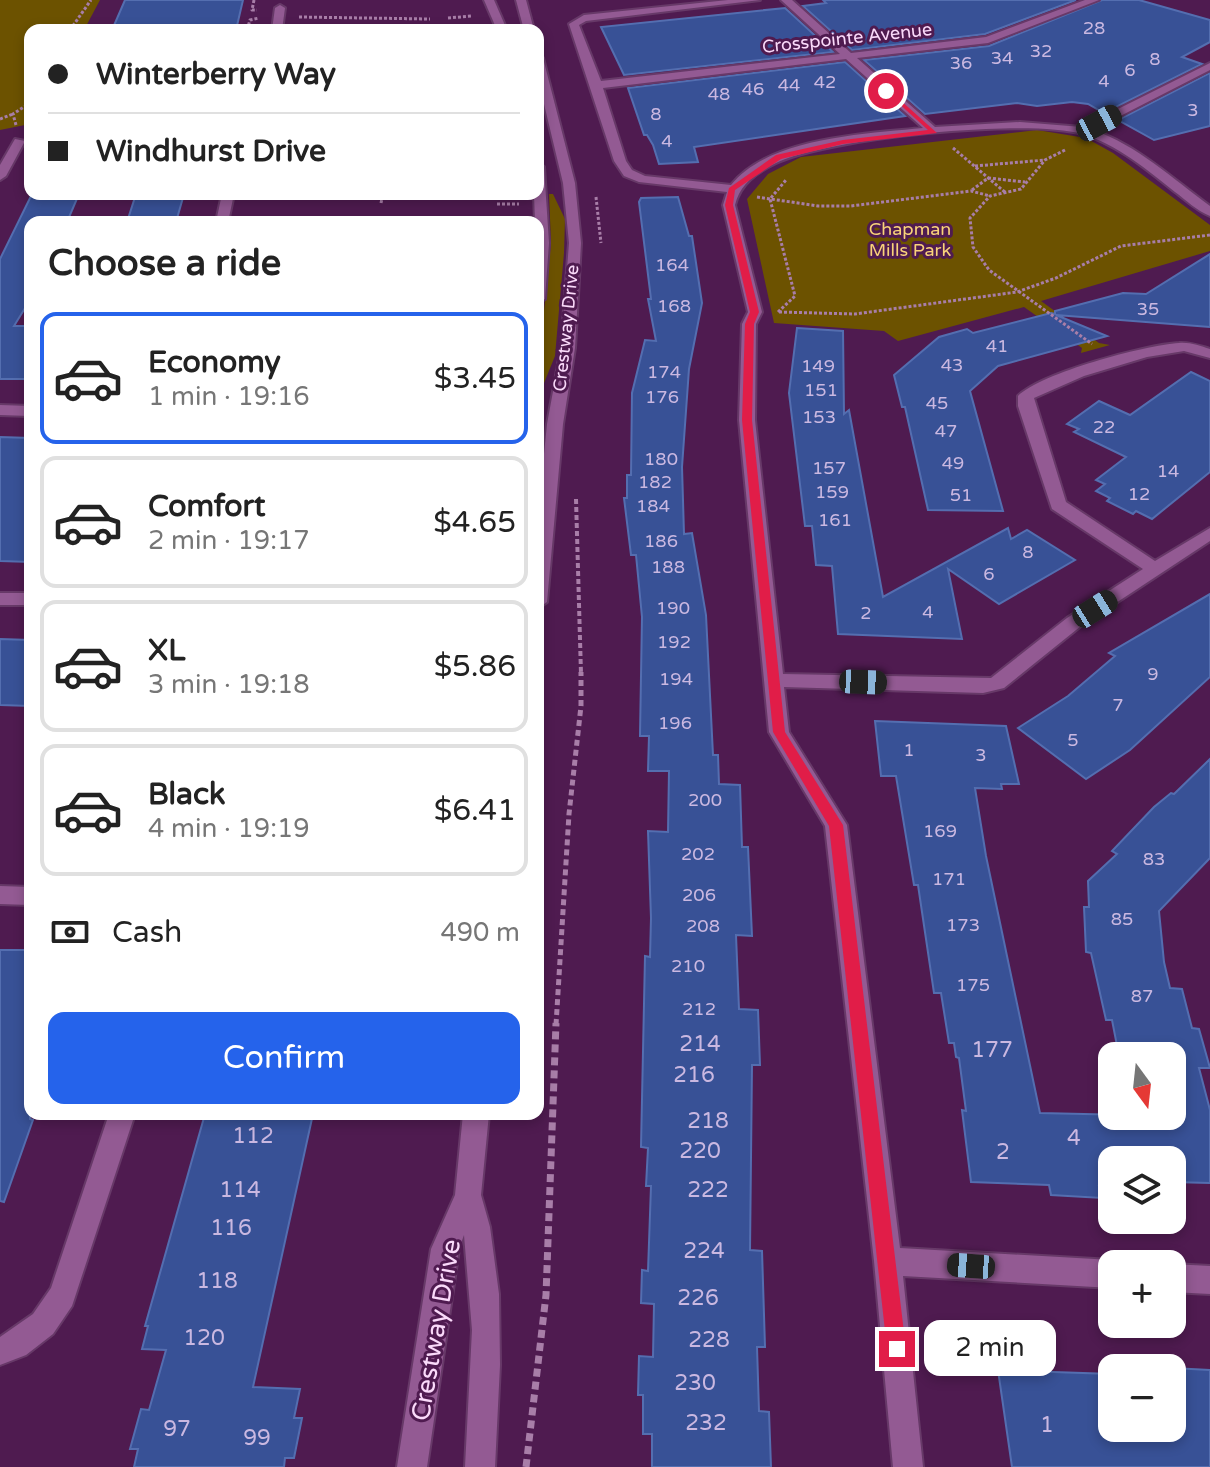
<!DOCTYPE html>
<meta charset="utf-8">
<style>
:root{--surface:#fff;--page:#f6f6f6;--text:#222;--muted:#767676;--line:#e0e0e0;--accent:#2563eb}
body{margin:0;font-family:"Varela Round",sans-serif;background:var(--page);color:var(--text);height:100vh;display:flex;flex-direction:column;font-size:30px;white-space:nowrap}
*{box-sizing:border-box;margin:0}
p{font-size:26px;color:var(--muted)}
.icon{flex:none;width:44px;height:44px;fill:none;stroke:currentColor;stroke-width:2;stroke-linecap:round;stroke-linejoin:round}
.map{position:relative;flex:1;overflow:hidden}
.sheet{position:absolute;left:24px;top:216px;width:520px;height:904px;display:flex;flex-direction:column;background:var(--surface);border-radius:16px;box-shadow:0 4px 12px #0003}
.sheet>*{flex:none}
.hud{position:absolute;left:24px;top:24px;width:520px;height:176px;border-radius:16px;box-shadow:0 4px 12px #0003;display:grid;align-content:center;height:176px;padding:0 24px;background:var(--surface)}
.needle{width:52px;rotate:165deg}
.tools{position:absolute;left:1098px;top:1042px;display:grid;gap:16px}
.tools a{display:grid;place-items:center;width:88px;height:88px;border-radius:16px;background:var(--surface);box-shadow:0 4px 12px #0003;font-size:40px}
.end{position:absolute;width:36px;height:36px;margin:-18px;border:10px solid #e11d48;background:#fff;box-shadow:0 0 0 4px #fff}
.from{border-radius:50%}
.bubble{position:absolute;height:56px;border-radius:16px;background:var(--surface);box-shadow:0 4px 12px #0003;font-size:26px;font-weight:600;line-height:56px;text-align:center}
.car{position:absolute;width:24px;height:48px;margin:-24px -12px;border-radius:10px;box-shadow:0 0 6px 2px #0007;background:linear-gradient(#222 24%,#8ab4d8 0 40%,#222 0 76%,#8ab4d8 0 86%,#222 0)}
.hud b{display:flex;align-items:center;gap:28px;height:76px;font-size:30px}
.hud b+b{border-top:2px solid var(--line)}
.hud i{width:20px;height:20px;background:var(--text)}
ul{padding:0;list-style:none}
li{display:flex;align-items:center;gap:24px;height:132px;margin:0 16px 12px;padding:0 8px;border:4px solid var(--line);border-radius:16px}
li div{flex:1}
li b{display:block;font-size:30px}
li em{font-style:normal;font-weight:600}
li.current{border-color:var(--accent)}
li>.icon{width:72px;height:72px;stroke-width:1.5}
h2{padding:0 24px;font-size:36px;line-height:96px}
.pay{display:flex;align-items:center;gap:20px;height:88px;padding:0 24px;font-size:30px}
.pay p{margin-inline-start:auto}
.button{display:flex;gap:16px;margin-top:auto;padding:16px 24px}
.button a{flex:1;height:92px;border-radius:16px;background:var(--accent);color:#fff;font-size:32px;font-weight:600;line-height:92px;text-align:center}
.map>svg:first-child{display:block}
.green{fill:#6c5200}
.building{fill:#385196;stroke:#546eb0;stroke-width:2}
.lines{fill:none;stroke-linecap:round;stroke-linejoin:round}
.minor-casing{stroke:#673968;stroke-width:4}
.path-far3{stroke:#a87ea8;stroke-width:3;stroke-dasharray:3 2;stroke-linecap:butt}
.path-far2{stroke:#a87ea8;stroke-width:4;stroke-dasharray:5 3;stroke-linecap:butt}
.path-far1{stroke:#a87ea8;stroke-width:5;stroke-dasharray:6 4;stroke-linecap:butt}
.path{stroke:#a87ea8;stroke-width:7;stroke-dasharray:8 5;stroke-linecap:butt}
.minor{fill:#935a93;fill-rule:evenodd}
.route{fill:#e11d48}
.labels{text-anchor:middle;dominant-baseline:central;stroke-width:6;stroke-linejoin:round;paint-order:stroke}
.number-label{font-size:18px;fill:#cab8e1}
.far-street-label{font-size:18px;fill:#fadafa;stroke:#4f1b50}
.far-park-label{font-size:18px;fill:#f9d379;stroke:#4f1b50}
.near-number-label{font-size:22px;fill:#cab8e1}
.near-street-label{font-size:26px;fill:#fadafa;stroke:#4f1b50}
</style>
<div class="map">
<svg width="1210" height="1467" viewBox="0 0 1210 1467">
<rect width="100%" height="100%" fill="#4f1b50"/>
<g class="green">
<polygon points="0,0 100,0 84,30 30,30 30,124 0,130"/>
<polygon points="1037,130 1086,138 1113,153 1210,225 1210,251 1041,301 1099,343 1110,345 1081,353 1082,348 1024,307 898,341 884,331 774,323 747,199 768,174 801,157"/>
<polygon points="549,194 553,194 565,219 564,253 555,356 540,393 538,369 551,243"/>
</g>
<g class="building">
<polygon points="125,0 243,0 236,30 112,30"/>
<polygon points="823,0 1076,0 985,34 852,50 803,6 826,3"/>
<polygon points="1102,0 1139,0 1210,20 1210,42 1182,57 1202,64 1104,113 1088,104 1072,102 1037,106 1017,103 925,114 864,60 989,46"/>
<polygon points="785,8 833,52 624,75 601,27"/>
<polygon points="845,62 905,116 694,147 698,162 659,164 653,145 647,135 644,135 628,88"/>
<polygon points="1210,73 1210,126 1154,140 1118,120"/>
<polygon points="32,194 79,194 67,222 30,222 30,300 14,326 30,326 30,379 0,379 0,259"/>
<polygon points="136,194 184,194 176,222 127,222"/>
<polygon points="678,197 689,236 692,236 702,303 689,369 682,467 684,534 692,533 706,615 713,755 718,755 719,784 740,785 742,847 748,847 752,936 736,935 739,1009 758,1010 760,1065 752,1065 750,1250 762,1251 765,1347 757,1347 759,1411 769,1412 771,1467 652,1467 652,1434 643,1434 643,1395 638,1395 639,1356 653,1357 654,1304 641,1303 642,1270 648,1271 651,1186 646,1186 648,1148 641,1147 645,956 650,957 651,918 648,831 668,832 669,771 648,771 649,736 640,736 642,617 636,555 631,555 624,498 627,498 627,475 631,475 632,393 645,340 656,341 648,299 651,299 639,202 641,198"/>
<polygon points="1210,254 1210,327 1056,315 1107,336 998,366 970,391 1003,511 928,510 905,407 902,407 894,375 939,337 967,329 973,333 1051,313 1055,314 1055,311 1123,293 1146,294"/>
<polygon points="797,328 843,331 844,414 849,410 883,597 1008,528 1011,539 1027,530 1075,560 999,604 948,569 962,639 838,634 832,566 816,565 812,526 805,526 789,393"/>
<polygon points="1191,372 1210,381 1210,472 1152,519 1136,511 1133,514 1107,501 1110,498 1096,491 1105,484 1096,480 1126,457 1074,432 1079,429 1067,424 1099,401 1130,415"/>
<polygon points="0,437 30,438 30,562 0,561"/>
<polygon points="1210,594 1210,677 1130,750 1086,779 1018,728 1068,696 1115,656 1109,653"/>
<polygon points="0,639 30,640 30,706 0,705"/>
<polygon points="875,721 1006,726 1019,784 1001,784 1002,789 975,788 986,856 1040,1113 1172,1116 1172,1056 1119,1056 1112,1020 1106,1020 1091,953 1086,952 1084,907 1089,907 1088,881 1117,854 1112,851 1154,807 1171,793 1174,794 1210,759 1210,858 1159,911 1164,962 1170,988 1182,989 1192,1028 1199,1029 1210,1068 1199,1068 1210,1110 1210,1183 1172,1182 1172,1160 1112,1160 1112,1187 1099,1186 1102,1198 1051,1195 1049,1185 971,1182 962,1110 966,1111 959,1058 956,1057 954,1043 949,1043 941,993 934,993 918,885 914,885 896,776 881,776"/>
<polygon points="0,950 30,950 30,1119 33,1120 4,1202 0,1201"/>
<polygon points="205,1114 313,1114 253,1387 300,1389 294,1418 302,1418 294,1458 285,1458 284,1467 134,1467 138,1449 130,1449 141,1409 149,1410 166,1350 142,1349 148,1326 145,1326"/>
<polygon points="1172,1368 1210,1370 1210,1467 1012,1467 998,1370 1112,1374 1112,1428 1172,1428"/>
</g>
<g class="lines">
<g class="minor-casing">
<g id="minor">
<polygon points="484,0 494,0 507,30 497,30"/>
<polygon points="516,0 526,0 534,30 524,30"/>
<path d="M 728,0 L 760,0 L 586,21 L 579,25 L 601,81 L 840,54 L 781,0 L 792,0 L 851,53 L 986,37 L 1085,0 L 1099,0 L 988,43 L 857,58 L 935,127 L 1020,122 L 1082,127 L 1210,63 L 1210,70 L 1093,130 C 1137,145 1173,179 1210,206 L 1210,216 C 1197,211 1186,200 1175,192 C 1147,170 1117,144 1082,134 C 1027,118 828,138 776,163 C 757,172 740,184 735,205 L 762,312 L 756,324 L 755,420 L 783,674 L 991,678 L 1067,618 L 1143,569 L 1052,509 L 1018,406 L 1018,396 C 1041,373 1145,345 1179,343 C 1190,342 1200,346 1210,349 L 1210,358 L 1184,351 L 1147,357 L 1084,376 L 1034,398 L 1066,502 L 1155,561 L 1210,528 L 1210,541 L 1081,626 L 1004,688 L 983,693 L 784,687 L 789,732 L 847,825 L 900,1248 L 1112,1260 L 1121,1264 L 1112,1264 L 1112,1288 L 903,1276 L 923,1467 L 893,1467 L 874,1261 L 825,826 L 769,732 L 739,420 L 742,324 L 748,312 L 723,205 L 727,192 L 639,182 L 624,176 L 614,161 L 569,24 L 584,15 ZM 846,59 L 923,128 C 866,134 769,137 731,185 L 645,176 L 632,170 L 626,161 L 603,88 Z"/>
<polygon points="280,5 285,8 282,30 272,30 275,8"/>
<polygon points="538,55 543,58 575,183 581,243 575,348 563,424 547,602 538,608 538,514 547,424 561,348 569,243 563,183 538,79"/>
<polygon points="15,139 25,141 6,176 0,180 0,165"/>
<polygon points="538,163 544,167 549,243 545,299 538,303 538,222 535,222 534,194 538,194"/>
<polygon points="222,194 234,194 228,222 216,222"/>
<polygon points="0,405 30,406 30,416 0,415"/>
<rect x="0" y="593" width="30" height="12"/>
<polygon points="0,886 30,887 30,905 0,904"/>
<polygon points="109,1114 135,1114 72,1306 53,1334 26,1355 0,1365 0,1337 33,1314 51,1288"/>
<polygon points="463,1114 489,1114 481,1195 490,1227 499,1294 500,1365 495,1467 465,1467 472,1330 464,1235 459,1249 427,1467 397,1467 431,1249 455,1195"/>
<polygon points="1172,1264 1210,1266 1210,1294 1172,1292"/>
</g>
</g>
<g class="path-far3">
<polyline points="254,0 252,10 257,10"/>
<polyline points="299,17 430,19"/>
<polyline points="448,18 472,16"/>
<polyline points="70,30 91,0"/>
<polyline points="247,30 250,20 259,18"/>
<polyline points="0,119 13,114"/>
<polyline points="16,125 13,114 30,103"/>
<polyline points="953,148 1006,193"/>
<polyline points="1065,150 1045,160 1021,189 990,196 970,218 973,247 989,270 1092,344"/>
<polyline points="975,166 1045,160"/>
<polyline points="972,190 988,178 1025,182"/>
<polyline points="596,197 601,243"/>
<polyline points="757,197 818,206 851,206 971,191 990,196"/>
<polyline points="381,203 383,194"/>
<polyline points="497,204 519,204"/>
<polyline points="778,312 795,296 770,199 786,180"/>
<polyline points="779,312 855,314 1017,292 1056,278 1121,246 1210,235"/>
</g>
<polyline class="path-far2" points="576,499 581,674"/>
<polyline class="path-far1" points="556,1025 569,814 581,706 581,672"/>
<polyline class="path" points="526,1467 546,1295 556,1023"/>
<use href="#minor" class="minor"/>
</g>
<polygon class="route" points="884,90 889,90 937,133 843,144 781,159 735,190 733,205 759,312 754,324 752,420 785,732 843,825 906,1349 903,1356 897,1359 890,1356 887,1349 829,826 773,732 742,420 745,324 750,312 725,205 729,188 776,155 843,140 928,130"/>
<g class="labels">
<g class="number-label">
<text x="1094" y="28">28</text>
<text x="1041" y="51">32</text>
<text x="1002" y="58">34</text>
<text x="1155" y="59">8</text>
<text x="961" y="63">36</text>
<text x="1130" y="70">6</text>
<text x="1104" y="81">4</text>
<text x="825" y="82">42</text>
<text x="789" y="85">44</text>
<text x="753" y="89">46</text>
<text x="719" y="94">48</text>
<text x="1193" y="110">3</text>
<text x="656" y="114">8</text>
<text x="667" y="141">4</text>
<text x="672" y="265">164</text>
<text x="674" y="306">168</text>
<text x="1148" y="309">35</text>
<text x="997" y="346">41</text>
<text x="952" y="365">43</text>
<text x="818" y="366">149</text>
<text x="664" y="372">174</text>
<text x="821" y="390">151</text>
<text x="662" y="397">176</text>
<text x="937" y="403">45</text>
<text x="819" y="417">153</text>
<text x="1104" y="427">22</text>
<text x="946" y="431">47</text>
<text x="661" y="459">180</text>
<text x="953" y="463">49</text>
<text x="829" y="468">157</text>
<text x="1168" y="471">14</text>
<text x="655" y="482">182</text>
<text x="832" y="492">159</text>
<text x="1139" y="494">12</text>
<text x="961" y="495">51</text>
<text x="653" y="506">184</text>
<text x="835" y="520">161</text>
<text x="661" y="541">186</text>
<text x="1028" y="552">8</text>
<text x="668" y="567">188</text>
<text x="989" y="574">6</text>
<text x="673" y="608">190</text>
<text x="928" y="612">4</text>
<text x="866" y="613">2</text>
<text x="674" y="642">192</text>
<text x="1153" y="674">9</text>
<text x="676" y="679">194</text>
<text x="1118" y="705">7</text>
<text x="675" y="723">196</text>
<text x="1073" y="740">5</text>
<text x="909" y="750">1</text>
<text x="981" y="755">3</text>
<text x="705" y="800">200</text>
<text x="940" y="831">169</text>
<text x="698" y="854">202</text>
<text x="1154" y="859">83</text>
<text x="949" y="879">171</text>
<text x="699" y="895">206</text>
<text x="1122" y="919">85</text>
<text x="963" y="925">173</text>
<text x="703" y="926">208</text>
<text x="688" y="966">210</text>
<text x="973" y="985">175</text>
<text x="1142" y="996">87</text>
<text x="699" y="1009">212</text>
</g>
<g class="far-street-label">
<text transform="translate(847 38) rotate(-6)">Crosspointe Avenue</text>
<text transform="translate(566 328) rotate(-84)">Crestway Drive</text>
</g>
<g class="far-park-label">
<text x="910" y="229">Chapman<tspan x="910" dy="21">Mills Park</tspan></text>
</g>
<g class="near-number-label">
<text x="700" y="1044">214</text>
<text x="992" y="1050">177</text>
<text x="694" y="1075">216</text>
<text x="708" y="1121">218</text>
<text x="253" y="1136">112</text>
<text x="1074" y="1138">4</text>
<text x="700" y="1151">220</text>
<text x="1003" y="1152">2</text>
<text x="240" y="1190">114</text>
<text x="708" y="1190">222</text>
<text x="231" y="1228">116</text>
<text x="704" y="1251">224</text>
<text x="217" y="1281">118</text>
<text x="698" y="1298">226</text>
<text x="204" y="1338">120</text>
<text x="709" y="1340">228</text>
<text x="695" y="1383">230</text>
<text x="706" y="1423">232</text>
<text x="1047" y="1425">1</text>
<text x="177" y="1429">97</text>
<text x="257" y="1438">99</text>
</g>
<g class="near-street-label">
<text transform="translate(436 1330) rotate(-80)">Crestway Drive</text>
</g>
</g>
</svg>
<div class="tools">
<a><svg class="needle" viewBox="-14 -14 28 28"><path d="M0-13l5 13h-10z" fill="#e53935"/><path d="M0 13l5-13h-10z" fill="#767676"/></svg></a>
<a><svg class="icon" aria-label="layers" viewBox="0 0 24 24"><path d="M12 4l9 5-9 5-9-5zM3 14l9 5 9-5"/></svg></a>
<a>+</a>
<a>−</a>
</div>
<i class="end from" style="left:886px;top:91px"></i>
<i class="end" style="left:897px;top:1349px"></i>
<div class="bubble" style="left:924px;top:1320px;width:132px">2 min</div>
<i class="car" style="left:1099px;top:123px;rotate:62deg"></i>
<i class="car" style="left:1095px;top:609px;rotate:58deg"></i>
<i class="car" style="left:863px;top:682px;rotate:92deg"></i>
<i class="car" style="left:971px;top:1266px;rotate:274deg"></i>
<div class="hud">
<b><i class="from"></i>Winterberry Way</b>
<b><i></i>Windhurst Drive</b>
</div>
<section class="sheet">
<h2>Choose a ride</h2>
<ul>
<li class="current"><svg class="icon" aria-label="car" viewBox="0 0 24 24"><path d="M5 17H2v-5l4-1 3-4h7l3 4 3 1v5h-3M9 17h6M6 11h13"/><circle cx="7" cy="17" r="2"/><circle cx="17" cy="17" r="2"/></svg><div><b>Economy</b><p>1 min · 19:16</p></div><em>$3.45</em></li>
<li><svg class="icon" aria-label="car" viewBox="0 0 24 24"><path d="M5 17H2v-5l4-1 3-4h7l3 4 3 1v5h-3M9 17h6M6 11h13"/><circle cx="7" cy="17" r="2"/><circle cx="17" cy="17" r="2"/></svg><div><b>Comfort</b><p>2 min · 19:17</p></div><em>$4.65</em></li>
<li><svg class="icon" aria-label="car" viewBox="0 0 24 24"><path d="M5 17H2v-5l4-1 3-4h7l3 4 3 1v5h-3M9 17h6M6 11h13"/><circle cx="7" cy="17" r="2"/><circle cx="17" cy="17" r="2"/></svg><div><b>XL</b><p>3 min · 19:18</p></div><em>$5.86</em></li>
<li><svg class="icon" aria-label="car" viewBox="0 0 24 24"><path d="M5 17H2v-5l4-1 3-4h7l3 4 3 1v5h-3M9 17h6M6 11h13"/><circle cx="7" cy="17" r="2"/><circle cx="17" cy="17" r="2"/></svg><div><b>Black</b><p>4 min · 19:19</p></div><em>$6.41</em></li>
</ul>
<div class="pay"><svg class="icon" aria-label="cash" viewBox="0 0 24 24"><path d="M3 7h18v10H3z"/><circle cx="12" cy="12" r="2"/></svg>Cash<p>490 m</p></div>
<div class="button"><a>Confirm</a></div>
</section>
</div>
